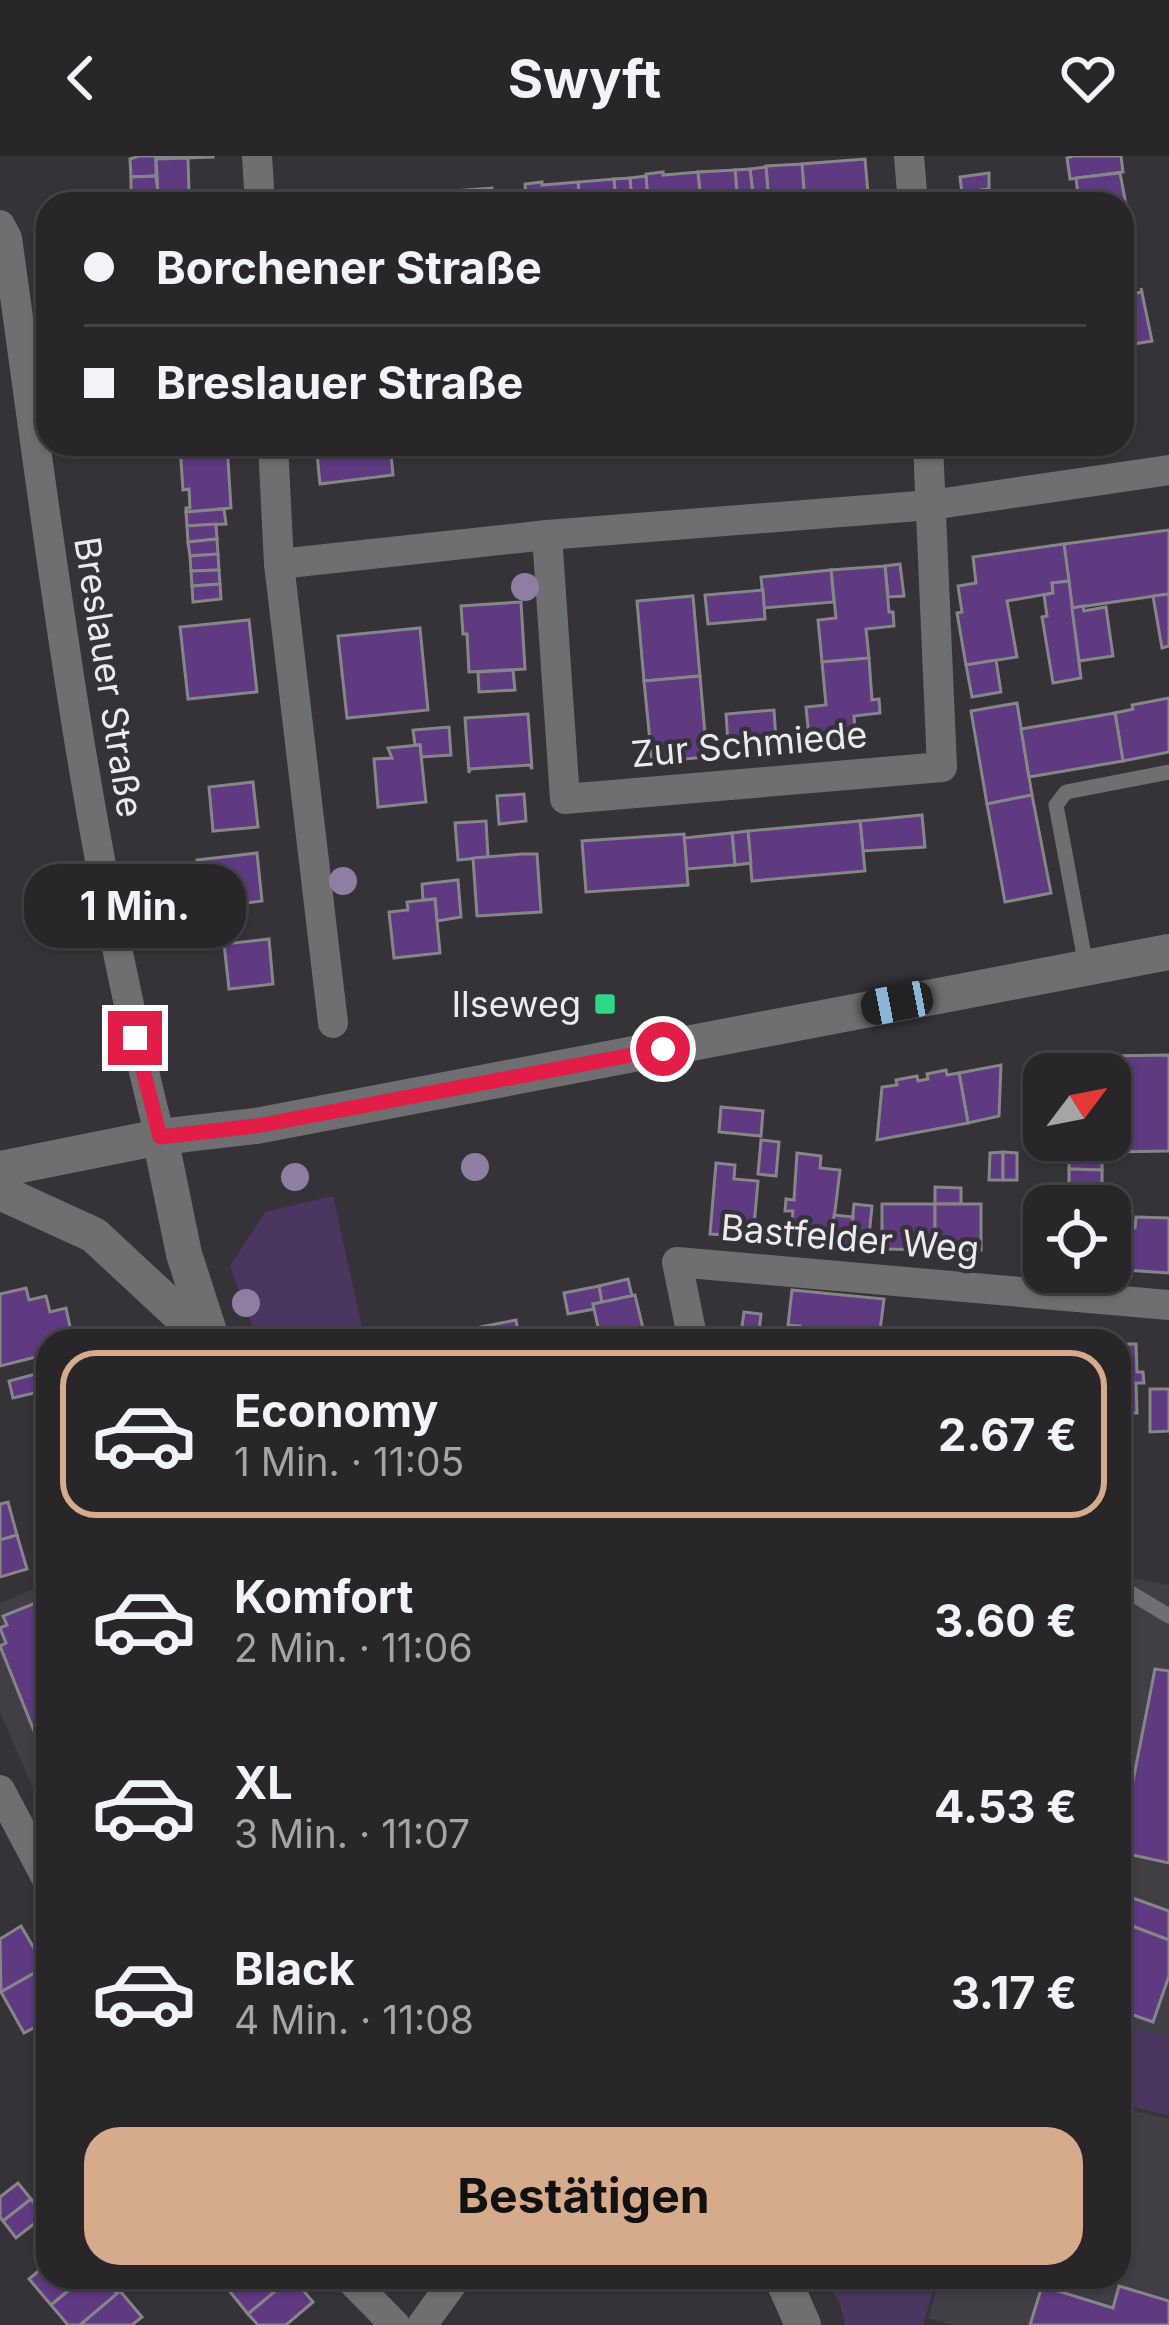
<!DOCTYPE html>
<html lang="de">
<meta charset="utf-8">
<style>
:root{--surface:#282629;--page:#343235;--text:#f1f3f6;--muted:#a5a5a8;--line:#444346;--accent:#d6ab8b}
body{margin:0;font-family:Inter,sans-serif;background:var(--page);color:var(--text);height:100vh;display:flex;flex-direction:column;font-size:45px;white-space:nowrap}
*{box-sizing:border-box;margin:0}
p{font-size:39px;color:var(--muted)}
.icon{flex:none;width:66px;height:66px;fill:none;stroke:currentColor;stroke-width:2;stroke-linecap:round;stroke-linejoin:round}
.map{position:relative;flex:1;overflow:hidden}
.details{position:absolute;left:36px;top:1173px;width:1095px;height:960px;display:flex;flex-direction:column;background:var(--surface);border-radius:36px;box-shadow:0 3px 9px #0004,0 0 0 3px var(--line)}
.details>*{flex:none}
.hud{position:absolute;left:36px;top:36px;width:1098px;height:264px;border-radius:36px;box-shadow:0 3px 9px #0004,0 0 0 3px var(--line);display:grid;align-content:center;height:264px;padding:0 48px;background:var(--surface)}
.needle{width:78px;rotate:58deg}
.controls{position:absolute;left:1023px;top:897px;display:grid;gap:24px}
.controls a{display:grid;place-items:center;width:108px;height:108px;border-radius:24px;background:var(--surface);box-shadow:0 3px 9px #0004,0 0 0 3px var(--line);font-size:60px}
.end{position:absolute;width:54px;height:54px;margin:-27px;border:15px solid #e11d48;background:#fff;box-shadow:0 0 0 6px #fff}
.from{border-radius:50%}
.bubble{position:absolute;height:84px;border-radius:36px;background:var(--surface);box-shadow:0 3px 9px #0004,0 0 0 3px var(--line);font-size:39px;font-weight:700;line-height:84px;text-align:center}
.car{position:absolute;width:36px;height:72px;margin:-36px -18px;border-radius:15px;box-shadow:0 0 9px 3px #0007;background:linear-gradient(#222 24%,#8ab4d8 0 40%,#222 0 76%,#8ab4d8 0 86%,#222 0)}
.hud b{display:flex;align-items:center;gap:42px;height:114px;font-size:45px}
.hud b+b{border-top:3px solid var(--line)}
.hud i{width:30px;height:30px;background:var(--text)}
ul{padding:21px 0 0;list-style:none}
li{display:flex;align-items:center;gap:36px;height:168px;margin:0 24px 18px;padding:0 24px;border:6px solid transparent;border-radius:36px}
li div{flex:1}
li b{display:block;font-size:45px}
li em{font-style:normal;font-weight:700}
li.on{border-color:var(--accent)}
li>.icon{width:108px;height:108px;stroke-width:1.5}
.action{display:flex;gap:24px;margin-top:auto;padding:24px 48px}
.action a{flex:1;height:138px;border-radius:36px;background:var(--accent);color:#111;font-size:48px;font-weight:700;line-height:138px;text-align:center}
header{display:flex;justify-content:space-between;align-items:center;height:156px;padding:0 48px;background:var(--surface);font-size:54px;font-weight:700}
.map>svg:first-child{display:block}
.built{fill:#413e46}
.green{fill:#4b3661}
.building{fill:#5e3a81;stroke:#868588;stroke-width:3}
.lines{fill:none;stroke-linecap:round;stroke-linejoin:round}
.service{stroke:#6f6e71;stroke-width:15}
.minor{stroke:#6f6e71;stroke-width:30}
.secondary{stroke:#6f6e71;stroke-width:36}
.tree{fill:#8f7ea2}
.route{stroke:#e11d48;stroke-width:15}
.poi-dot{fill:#2cd884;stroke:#353337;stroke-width:4.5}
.labels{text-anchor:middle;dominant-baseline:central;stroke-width:9;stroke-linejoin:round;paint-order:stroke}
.street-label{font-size:36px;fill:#ebeaec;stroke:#353337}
.poi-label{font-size:36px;fill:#ebeaec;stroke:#353337;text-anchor:end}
</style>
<header><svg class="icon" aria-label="back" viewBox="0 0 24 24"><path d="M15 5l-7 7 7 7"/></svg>Swyft<svg class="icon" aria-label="heart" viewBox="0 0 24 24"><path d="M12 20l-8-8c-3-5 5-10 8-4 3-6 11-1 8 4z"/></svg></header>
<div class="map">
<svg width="1169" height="2169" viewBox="0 0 1169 2169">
<rect width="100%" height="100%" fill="#353337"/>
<g class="built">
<polygon points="1131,1422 1169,1429 1169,1960 1119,1948 1119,1462"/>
<polygon points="48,1427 48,1663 47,1664 0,1556 0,1447"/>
<polygon points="1119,1951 1169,1963 1169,2169 954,2169 928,2163 940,2121 1119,2121"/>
</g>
<g class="green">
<polygon points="333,1040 365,1185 258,1185 230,1110 265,1056"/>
<polygon points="1119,1869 1169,1881 1169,1959 1119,1947"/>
<polygon points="825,2121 937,2121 923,2169 845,2169 840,2148"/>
</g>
<g class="building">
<polygon points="139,0 213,0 213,1 156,3 156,20 131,21 130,3"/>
<polygon points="1073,0 1121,0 1123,16 1070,23 1067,2"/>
<polygon points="188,2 189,36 158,37 156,3"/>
<polygon points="865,3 869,48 805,48 802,8"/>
<polygon points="802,8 805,48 769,48 766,10"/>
<polygon points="766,11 769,48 754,48 750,13"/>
<polygon points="750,13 754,48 738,48 735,14"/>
<polygon points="735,14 738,48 701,48 698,16"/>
<polygon points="663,16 663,19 698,16 701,48 648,48 646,18"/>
<polygon points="989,17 989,33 962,37 960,21"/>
<polygon points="1120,17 1129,64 1122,65 1122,48 1079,48 1076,22"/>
<polygon points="156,20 158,37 131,38 131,21"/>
<polygon points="646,20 648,48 632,48 630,22"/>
<polygon points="630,22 632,48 616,48 614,23"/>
<polygon points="614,23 616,48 580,48 578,26"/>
<polygon points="542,26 542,29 578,26 580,48 526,48 525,28"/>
<polygon points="492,32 493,48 455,48 454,35"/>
<polygon points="989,33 991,48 963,48 962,37"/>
<polygon points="399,35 399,48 330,47 375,44 375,37"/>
<polygon points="1141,132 1152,185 1122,190 1122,135 1123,139 1142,136"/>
<polygon points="198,288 227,288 231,352 186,356 186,352 190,352 189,333 183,334 180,291"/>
<polygon points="316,288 390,288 393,319 320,328"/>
<polygon points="224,353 226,368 187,370 186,356"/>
<polygon points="216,368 217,383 188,386 187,370"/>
<polygon points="1169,374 1169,438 1072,452 1064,388"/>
<polygon points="217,383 218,398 190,400 188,386"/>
<polygon points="1064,388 1069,425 1052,427 1053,437 1007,445 1017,501 966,509 957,457 962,456 958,430 976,427 973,401"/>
<polygon points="218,398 219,414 191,415 190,400"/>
<polygon points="900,408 904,440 888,441 885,410"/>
<polygon points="885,410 889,456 893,456 894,470 866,473 869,502 822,506 818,464 836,462 831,414"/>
<polygon points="219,414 220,428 192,430 191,415"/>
<polygon points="831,414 834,446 764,452 761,421"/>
<polygon points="1069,425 1081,522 1053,527 1042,461 1047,460 1044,439 1053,437 1052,427"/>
<polygon points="220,428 221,443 193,446 192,430"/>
<polygon points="763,434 765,463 708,468 705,439"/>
<polygon points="1169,438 1169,490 1162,492 1153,440"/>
<polygon points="693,440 700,520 644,525 637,445"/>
<polygon points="521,446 525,513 469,516 467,478 463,478 461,450"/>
<polygon points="1083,450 1084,455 1106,451 1113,500 1079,505 1072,452"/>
<polygon points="249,464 257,536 188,543 180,471"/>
<polygon points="420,472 428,554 347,562 338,480"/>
<polygon points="869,502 872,544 879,543 880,557 854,560 856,588 810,592 806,551 826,549 822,506"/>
<polygon points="996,504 1001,536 972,541 966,509"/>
<polygon points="513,514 515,534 479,536 478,516"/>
<polygon points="700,520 707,601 652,606 644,525"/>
<polygon points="1169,542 1169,596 1123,605 1115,557 1133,553 1132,549"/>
<polygon points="1017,547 1032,639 987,648 971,555"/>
<polygon points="774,554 776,584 728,587 726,558"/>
<polygon points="1115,557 1123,605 1029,621 1021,573"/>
<polygon points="528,558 532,613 530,609 470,613 469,617 465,562"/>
<polygon points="449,571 451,599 421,601 420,589 415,589 413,574"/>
<polygon points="420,589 426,646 378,651 374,603 392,602 388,592"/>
<polygon points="253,626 258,671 213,675 209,631"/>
<polygon points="524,638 526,665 499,668 497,640"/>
<polygon points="1032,639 1051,737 1005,746 987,648"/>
<polygon points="922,659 925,691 863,695 860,665"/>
<polygon points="486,665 488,701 458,704 455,667"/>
<polygon points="860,665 865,715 752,725 748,675"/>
<polygon points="748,675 751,707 735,709 732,677"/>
<polygon points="732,677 735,709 687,713 684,682"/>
<polygon points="684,678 688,729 586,736 582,685"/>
<polygon points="257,697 262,745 203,752 197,704"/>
<polygon points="522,698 537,698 541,756 477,760 473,702"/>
<polygon points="458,724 461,761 437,765 435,743 423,744 422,728"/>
<polygon points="435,743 440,797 394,802 389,756 408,754 407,746"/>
<polygon points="269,783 273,828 229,833 224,788"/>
<polygon points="1169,899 1169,995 1111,996 1108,900"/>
<polygon points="1001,909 999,960 968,967 959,917"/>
<polygon points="946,914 947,919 959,917 968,967 877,984 882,931 897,929 896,924 917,920 918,925 928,923 927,918"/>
<polygon points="1088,915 1088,918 1044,918 1044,984 1088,984 1088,989 1036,989 1038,987 1036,933 1038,933 1038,916 1035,916"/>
<polygon points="721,951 763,955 761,980 719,976"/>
<polygon points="761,984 779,986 776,1020 758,1018"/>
<polygon points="1003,996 1003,1024 989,1024 990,997"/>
<polygon points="1003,996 1017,997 1017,1024 1003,1024"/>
<polygon points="797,997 821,1000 820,1012 840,1014 831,1088 790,1084 793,1055 785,1055 786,1043 794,1044"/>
<polygon points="1102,997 1102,1014 1069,1013 1069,998"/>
<polygon points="716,1007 735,1009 734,1023 758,1025 753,1081 710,1078"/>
<polygon points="1069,1013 1102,1014 1102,1029 1069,1029"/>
<polygon points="935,1031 961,1032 961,1048 935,1048"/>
<polygon points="1055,1034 1102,1035 1102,1050 1055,1050"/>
<polygon points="854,1048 872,1050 868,1090 850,1088"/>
<polygon points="882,1048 935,1048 935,1094 882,1093"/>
<rect x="935" y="1048" width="46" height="46"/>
<polygon points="834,1059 853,1061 850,1089 831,1088"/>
<polygon points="1136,1061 1169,1062 1169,1117 1110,1113 1110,1071 1135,1072"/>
<polygon points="628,1123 632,1140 602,1147 599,1130"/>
<polygon points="599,1130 602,1147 593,1148 594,1153 568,1158 564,1137"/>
<polygon points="26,1132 29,1144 46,1140 50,1156 66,1152 73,1185 48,1185 48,1198 0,1210 0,1138"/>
<polygon points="792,1134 884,1143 879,1183 863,1182 862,1185 799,1185 800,1170 788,1169"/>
<polygon points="635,1139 646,1185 601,1185 593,1148"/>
<polygon points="744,1156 761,1158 758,1185 740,1185"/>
<polygon points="516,1164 520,1185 440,1185 439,1179"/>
<polygon points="1119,1188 1136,1188 1137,1216 1143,1216 1144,1227 1136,1227 1137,1257 1119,1257"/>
<polygon points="43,1216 47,1234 13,1242 9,1225"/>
<polygon points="1150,1233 1169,1233 1169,1275 1150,1276"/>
<polygon points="8,1346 17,1379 0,1384 0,1348"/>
<polygon points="17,1379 27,1413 0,1421 0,1384"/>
<polygon points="48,1442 48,1610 0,1490 6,1487 0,1472 7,1469 3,1460"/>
<polygon points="1155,1513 1169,1515 1169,1707 1119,1696"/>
<polygon points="1119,1737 1169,1755 1169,1784 1119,1765"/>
<polygon points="1119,1765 1169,1784 1169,1820 1153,1866 1119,1854"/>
<polygon points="21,1770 45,1811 1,1836 0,1783"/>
<polygon points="45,1811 48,1817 48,1864 24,1877 1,1836"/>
<polygon points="18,2027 31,2043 3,2065 0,2061 0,2041"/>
<polygon points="31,2043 44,2060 16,2082 3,2065"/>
<polygon points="48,2107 48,2121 85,2121 51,2149 29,2123"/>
<polygon points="85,2121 103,2121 117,2138 80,2169 68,2169 51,2149"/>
<polygon points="240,2121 292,2121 248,2158 227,2132"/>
<polygon points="292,2121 313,2146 286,2169 258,2169 248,2158"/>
<polygon points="1042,2130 1113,2152 1119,2130 1169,2145 1169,2169 1030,2169"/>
<polygon points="120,2135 142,2161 132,2169 80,2169"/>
</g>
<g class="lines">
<g class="service">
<polyline points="1086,810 1056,649 1066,636 1169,616"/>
<polyline points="1119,1430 1169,1460"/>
</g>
<g class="minor">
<polyline points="257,0 260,48"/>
<polyline points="909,0 913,48"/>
<path d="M 0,69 L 7,82 C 49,384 85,686 160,981"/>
<polyline points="273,288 279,408 333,867"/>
<polyline points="547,379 565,643 942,611 928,288"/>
<polyline points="279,408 547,379 931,349 1169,314"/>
<polyline points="693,1185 677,1106 1169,1149"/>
<polyline points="0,1634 48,1725"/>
<polyline points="348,2121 395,2169"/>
<polyline points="422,2169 457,2121"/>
</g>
<g class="secondary">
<polyline points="160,981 184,1098 212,1185"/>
<polyline points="0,1013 160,981 256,970 1169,796"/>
<polyline points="0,1036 94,1079 208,1185"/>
<polyline points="782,2121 803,2169"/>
</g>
</g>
<g class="tree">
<circle cx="525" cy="431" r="14"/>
<circle cx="343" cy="725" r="14"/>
<circle cx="475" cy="1011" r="14"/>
<circle cx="295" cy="1021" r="14"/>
<circle cx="246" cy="1147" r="14"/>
</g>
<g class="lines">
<polyline class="route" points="135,882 160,981 256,970 663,893"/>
</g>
<rect class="poi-dot" x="593" y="836" width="24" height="24" rx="6"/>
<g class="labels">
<g class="street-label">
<text transform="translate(109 521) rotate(81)">Breslauer Straße</text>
<text transform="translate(749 588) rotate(-5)">Zur Schmiede</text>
<text transform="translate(850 1082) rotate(5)">Bastfelder Weg</text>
</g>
<g class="poi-label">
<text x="581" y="848">Ilseweg</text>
</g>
</g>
</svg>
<div class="controls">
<a><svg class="needle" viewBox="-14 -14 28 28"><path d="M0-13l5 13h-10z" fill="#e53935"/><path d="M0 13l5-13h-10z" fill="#a5a5a8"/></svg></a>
<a><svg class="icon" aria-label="locate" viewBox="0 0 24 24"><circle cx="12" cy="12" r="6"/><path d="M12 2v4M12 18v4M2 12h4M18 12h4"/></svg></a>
</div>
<i class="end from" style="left:663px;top:893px"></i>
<i class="end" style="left:135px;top:882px"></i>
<div class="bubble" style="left:24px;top:708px;width:222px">1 Min.</div>
<i class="car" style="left:897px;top:847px;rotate:259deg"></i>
<div class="hud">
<b><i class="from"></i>Borchener Straße</b>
<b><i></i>Breslauer Straße</b>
</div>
<section class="details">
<ul>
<li class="on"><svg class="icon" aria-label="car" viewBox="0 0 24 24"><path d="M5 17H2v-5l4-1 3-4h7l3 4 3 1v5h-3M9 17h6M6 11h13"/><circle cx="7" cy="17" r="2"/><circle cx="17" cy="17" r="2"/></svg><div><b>Economy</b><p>1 Min. · 11:05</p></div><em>2.67 €</em></li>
<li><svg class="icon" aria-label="car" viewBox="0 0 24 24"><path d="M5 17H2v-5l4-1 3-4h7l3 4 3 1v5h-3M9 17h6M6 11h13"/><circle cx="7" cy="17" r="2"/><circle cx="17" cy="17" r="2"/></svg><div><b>Komfort</b><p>2 Min. · 11:06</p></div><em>3.60 €</em></li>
<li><svg class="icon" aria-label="car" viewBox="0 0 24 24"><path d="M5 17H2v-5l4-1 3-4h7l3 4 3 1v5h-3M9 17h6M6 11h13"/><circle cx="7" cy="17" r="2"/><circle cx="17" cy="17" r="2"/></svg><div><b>XL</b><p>3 Min. · 11:07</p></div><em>4.53 €</em></li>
<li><svg class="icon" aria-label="car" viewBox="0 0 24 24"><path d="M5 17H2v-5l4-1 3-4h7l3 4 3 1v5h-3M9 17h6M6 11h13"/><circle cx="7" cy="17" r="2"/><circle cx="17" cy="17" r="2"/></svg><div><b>Black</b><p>4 Min. · 11:08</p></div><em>3.17 €</em></li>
</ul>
<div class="action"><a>Bestätigen</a></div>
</section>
</div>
